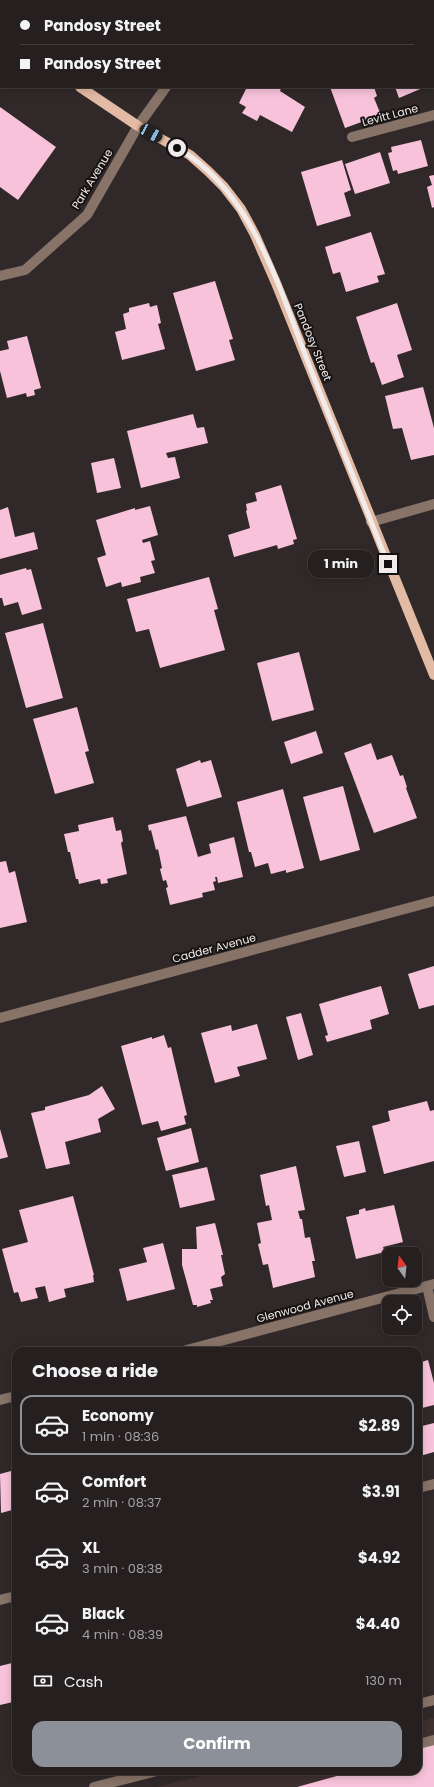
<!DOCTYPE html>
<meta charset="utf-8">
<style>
:root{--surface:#251f1f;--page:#2d2728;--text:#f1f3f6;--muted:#a3a2a4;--line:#423d3d;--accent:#8c9099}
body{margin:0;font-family:Poppins,sans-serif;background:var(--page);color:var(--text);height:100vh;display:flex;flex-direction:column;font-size:15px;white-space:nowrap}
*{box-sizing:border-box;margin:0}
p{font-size:13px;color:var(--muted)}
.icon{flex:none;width:22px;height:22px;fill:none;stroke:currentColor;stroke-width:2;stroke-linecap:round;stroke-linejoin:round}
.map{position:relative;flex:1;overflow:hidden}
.panel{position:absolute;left:12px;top:1347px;width:410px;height:428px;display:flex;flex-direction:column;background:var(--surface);border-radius:12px;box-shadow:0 2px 10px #0003,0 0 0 1px var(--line)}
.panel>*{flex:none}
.top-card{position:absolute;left:0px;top:0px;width:434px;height:88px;box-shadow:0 2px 10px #0003,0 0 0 1px var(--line);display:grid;align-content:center;height:88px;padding:0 20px;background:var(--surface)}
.needle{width:26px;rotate:345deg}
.buttons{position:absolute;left:382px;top:1247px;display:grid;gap:8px}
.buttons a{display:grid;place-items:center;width:40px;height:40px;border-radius:8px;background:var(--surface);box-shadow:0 2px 10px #0003,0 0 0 1px var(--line);font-size:20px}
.end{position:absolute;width:18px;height:18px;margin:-9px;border:5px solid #f1ebeb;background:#111;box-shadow:0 0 0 2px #111}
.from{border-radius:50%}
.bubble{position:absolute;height:28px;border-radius:12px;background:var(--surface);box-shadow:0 2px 10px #0003,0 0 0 1px var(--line);font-size:13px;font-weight:700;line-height:28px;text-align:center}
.car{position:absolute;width:12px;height:24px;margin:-12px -6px;border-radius:5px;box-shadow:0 0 3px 1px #0007;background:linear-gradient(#222 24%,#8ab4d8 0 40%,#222 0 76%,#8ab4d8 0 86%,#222 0)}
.top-card b{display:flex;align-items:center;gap:14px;height:38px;font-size:15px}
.top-card b+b{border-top:1px solid var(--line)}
.top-card i{width:10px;height:10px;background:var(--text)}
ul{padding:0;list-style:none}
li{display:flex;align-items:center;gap:12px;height:60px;margin:0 8px 6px;padding:0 12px;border:2px solid transparent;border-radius:12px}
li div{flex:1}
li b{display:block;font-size:15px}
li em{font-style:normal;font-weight:700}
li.active{border-color:var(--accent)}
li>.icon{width:36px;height:36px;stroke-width:1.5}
h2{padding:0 20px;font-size:18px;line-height:48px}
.pay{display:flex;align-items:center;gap:10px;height:44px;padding:0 20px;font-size:15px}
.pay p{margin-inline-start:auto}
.action{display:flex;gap:8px;margin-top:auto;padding:8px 20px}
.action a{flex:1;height:46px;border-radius:12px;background:var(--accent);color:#fff;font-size:16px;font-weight:700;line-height:46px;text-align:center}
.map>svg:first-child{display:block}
.built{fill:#3f3030}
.building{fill:#f8c3da}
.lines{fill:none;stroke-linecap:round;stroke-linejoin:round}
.minor{stroke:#877368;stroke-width:10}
.major{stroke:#e3baa3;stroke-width:10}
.route{stroke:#f1ebeb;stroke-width:5}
.labels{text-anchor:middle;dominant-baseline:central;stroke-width:4;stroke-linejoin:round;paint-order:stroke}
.street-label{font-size:11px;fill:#f1ebeb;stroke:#161312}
</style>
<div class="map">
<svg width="434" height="1787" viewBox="0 0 434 1787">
<rect width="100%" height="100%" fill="#312929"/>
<polygon class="built" points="434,1718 434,1787 157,1787 222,1771 418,1771 418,1722"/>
<g class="building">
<polygon points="247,87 253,89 254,87 279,87 281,88 280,91 305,107 292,132 260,115 257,121 242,113 246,107 239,103"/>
<polygon points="330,87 374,87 377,96 374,98 381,115 345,128"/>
<polygon points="395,87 425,87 399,98"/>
<polygon points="0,107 56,147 18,200 0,187"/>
<polygon points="421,140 428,166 398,174 397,170 393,171 388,153 392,152 391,147"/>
<polygon points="380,152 390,183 355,194 345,164"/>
<polygon points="342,160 351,190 344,193 351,216 317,226 301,172"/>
<polygon points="434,175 434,207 432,208 427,187 432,185 429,176"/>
<polygon points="371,232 385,274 377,276 379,282 346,292 340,272 333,274 325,247"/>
<polygon points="215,281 233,339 229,340 235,360 196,371 173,293"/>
<polygon points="149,303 150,307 157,305 161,323 158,324 165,349 122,360 115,332 126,329 123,314 129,312 129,308"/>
<polygon points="397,303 412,350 397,355 404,377 382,385 374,362 371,363 356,317"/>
<polygon points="27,336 41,388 34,390 35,395 27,397 26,393 7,398 0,371 0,351 9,349 7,341"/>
<polygon points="423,387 434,428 434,455 411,460 402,428 393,429 385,396"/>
<polygon points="193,414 197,428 204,427 208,443 166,453 168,458 175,457 180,478 141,488 127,431"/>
<polygon points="114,458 121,488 97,493 91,463"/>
<polygon points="281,485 297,539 293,540 294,544 278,549 277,545 234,557 228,535 250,528 246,511 247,510 246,504 257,501 255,493"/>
<polygon points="150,506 158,535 142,540 143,543 150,541 155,560 151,561 155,573 140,577 141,582 122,587 121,582 106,587 97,558 106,555 96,520 135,508 135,510"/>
<polygon points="8,507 15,537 34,532 38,549 0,559 0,510"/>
<polygon points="26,568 27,570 31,569 42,609 22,615 18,602 4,606 2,598 0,598 0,575"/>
<polygon points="209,577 218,609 214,610 225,650 160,668 149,629 136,632 127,599"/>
<polygon points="43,623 63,698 26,708 5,633"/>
<polygon points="299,652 314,710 272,721 257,663"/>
<polygon points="77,707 89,751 85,752 94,783 55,794 33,719"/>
<polygon points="316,731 323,753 291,764 284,742"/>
<polygon points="371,743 377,760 392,755 400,776 403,775 407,787 406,788 417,818 374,833 344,753"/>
<polygon points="200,760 201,763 211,760 222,797 187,807 176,769"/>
<polygon points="343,786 360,850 320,861 303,797"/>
<polygon points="283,789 304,868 286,873 286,870 271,874 268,863 255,867 251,852 249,852 237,802"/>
<polygon points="186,816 198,857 211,853 209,844 234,837 243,877 218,883 217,877 215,877 216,881 213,882 215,890 202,893 203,897 170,905 166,888 168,887 166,880 163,881 160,869 162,868 158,849 156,850 151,830 149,831 148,825"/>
<polygon points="113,817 116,831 121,830 123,841 121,843 127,874 107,879 108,883 101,884 100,879 79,884 78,879 76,879 70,852 68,852 64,834 79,831 78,825"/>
<polygon points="6,861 9,873 15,871 27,922 0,928 0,862"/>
<polygon points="434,966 434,1005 419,1009 408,974"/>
<polygon points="381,986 389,1014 370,1020 372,1029 327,1042 325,1036 328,1035 319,1004"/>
<polygon points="301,1013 313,1055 298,1060 286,1017"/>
<polygon points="257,1024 267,1059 237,1067 240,1076 215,1083 201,1033 231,1025 232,1031"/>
<polygon points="164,1035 168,1048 171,1047 187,1115 184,1116 186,1124 161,1131 158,1121 142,1125 121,1046 152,1037 152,1039"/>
<polygon points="102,1086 115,1109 98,1119 101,1132 65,1142 70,1164 46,1169 31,1113 45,1110 45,1107 89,1095"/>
<polygon points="427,1101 430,1111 434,1110 434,1161 384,1174 372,1126 390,1121 388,1111"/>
<polygon points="191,1128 199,1162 166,1171 157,1138"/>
<polygon points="0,1129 8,1157 0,1159"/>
<polygon points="359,1141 366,1172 344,1177 336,1146"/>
<polygon points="296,1166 305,1210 298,1211 300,1219 302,1219 305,1238 310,1237 315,1261 312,1261 315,1277 273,1288 268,1264 263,1265 258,1244 261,1243 257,1223 272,1220 269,1205 266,1206 260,1175"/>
<polygon points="207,1167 215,1200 180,1208 172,1175"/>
<polygon points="73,1196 94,1275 93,1275 94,1282 64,1289 66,1297 49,1302 45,1286 35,1288 38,1298 21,1302 18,1292 14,1293 2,1249 28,1242 19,1210"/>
<polygon points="394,1205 403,1242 383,1247 385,1252 356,1259 346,1217 359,1214 359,1210 365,1208 366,1211"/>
<polygon points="215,1223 223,1255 221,1255 225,1274 221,1277 223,1286 210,1289 213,1300 210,1300 211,1303 197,1307 197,1305 193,1305 182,1265 182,1249 197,1249 196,1227"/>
<polygon points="163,1243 175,1289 127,1301 119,1269 147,1262 143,1248"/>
<polygon points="428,1360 434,1383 434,1405 418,1409 418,1363"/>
<polygon points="434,1423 434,1452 420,1456 418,1448 418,1427"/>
<polygon points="11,1471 16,1489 16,1509 1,1513 0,1474"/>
<polygon points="16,1662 16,1714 15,1714 13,1702 0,1705 0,1666"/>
<polygon points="434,1742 434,1787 297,1787 355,1771 418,1771 418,1746"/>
</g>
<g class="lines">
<g class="minor">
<polyline points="227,1 228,0"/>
<polyline points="352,137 434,115"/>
<polyline points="0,276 25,270 87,215 138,126 166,87"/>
<polyline points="371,522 434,504"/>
<polyline points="0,1018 434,901"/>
<polyline points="427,1286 434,1317"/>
<polyline points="183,1351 434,1284"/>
<polyline points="0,1400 16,1396"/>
<polyline points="418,1488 434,1484"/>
<polyline points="0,1600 16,1596"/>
<polyline points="418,1704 434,1700"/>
<polyline points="418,1744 434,1740"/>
<polyline points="94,1787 157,1771"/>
</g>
<g class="major">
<polyline points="0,33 1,33"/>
<polyline points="80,87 138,126 190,155 208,171 224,187 241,209 255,235 276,283 434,675"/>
</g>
</g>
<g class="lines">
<path class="route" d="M 177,148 C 255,191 282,298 313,375 C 338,438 363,501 388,564"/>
</g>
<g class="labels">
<g class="street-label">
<text transform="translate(390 115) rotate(-15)">Levitt Lane</text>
<text transform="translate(92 179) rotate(-59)">Park Avenue</text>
<text transform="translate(313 342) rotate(68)">Pandosy Street</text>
<text transform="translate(214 948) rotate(-15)">Cadder Avenue</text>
<text transform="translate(305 1306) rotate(-15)">Glenwood Avenue</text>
</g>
</g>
</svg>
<div class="buttons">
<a><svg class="needle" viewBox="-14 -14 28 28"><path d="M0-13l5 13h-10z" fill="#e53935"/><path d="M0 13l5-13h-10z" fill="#a3a2a4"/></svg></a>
<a><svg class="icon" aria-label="locate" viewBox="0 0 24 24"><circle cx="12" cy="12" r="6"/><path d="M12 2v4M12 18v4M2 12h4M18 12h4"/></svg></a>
</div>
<i class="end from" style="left:177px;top:148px"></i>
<i class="end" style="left:388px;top:564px"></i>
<div class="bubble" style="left:308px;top:550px;width:66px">1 min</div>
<i class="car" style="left:151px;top:133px;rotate:119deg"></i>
<div class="top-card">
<b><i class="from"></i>Pandosy Street</b>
<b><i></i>Pandosy Street</b>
</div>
<section class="panel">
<h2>Choose a ride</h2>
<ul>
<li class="active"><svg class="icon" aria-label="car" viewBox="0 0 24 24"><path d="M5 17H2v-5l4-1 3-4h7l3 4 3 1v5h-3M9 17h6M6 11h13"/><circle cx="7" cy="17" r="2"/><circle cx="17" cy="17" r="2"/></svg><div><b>Economy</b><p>1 min · 08:36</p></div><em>$2.89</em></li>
<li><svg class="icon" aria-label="car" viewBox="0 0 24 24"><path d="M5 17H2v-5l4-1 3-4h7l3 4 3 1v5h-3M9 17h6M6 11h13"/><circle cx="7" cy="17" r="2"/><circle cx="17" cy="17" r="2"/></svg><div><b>Comfort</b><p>2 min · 08:37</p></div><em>$3.91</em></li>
<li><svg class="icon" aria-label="car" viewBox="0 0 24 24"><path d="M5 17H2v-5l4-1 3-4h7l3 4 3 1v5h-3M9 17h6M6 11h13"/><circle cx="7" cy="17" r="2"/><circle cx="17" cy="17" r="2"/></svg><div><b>XL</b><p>3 min · 08:38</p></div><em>$4.92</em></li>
<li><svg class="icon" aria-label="car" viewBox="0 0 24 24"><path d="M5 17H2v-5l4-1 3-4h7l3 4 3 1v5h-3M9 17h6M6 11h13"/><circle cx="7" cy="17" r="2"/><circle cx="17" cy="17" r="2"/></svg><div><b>Black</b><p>4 min · 08:39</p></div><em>$4.40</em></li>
</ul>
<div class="pay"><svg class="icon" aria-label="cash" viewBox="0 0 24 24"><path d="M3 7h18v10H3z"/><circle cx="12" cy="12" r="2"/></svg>Cash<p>130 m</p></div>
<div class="action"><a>Confirm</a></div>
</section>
</div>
